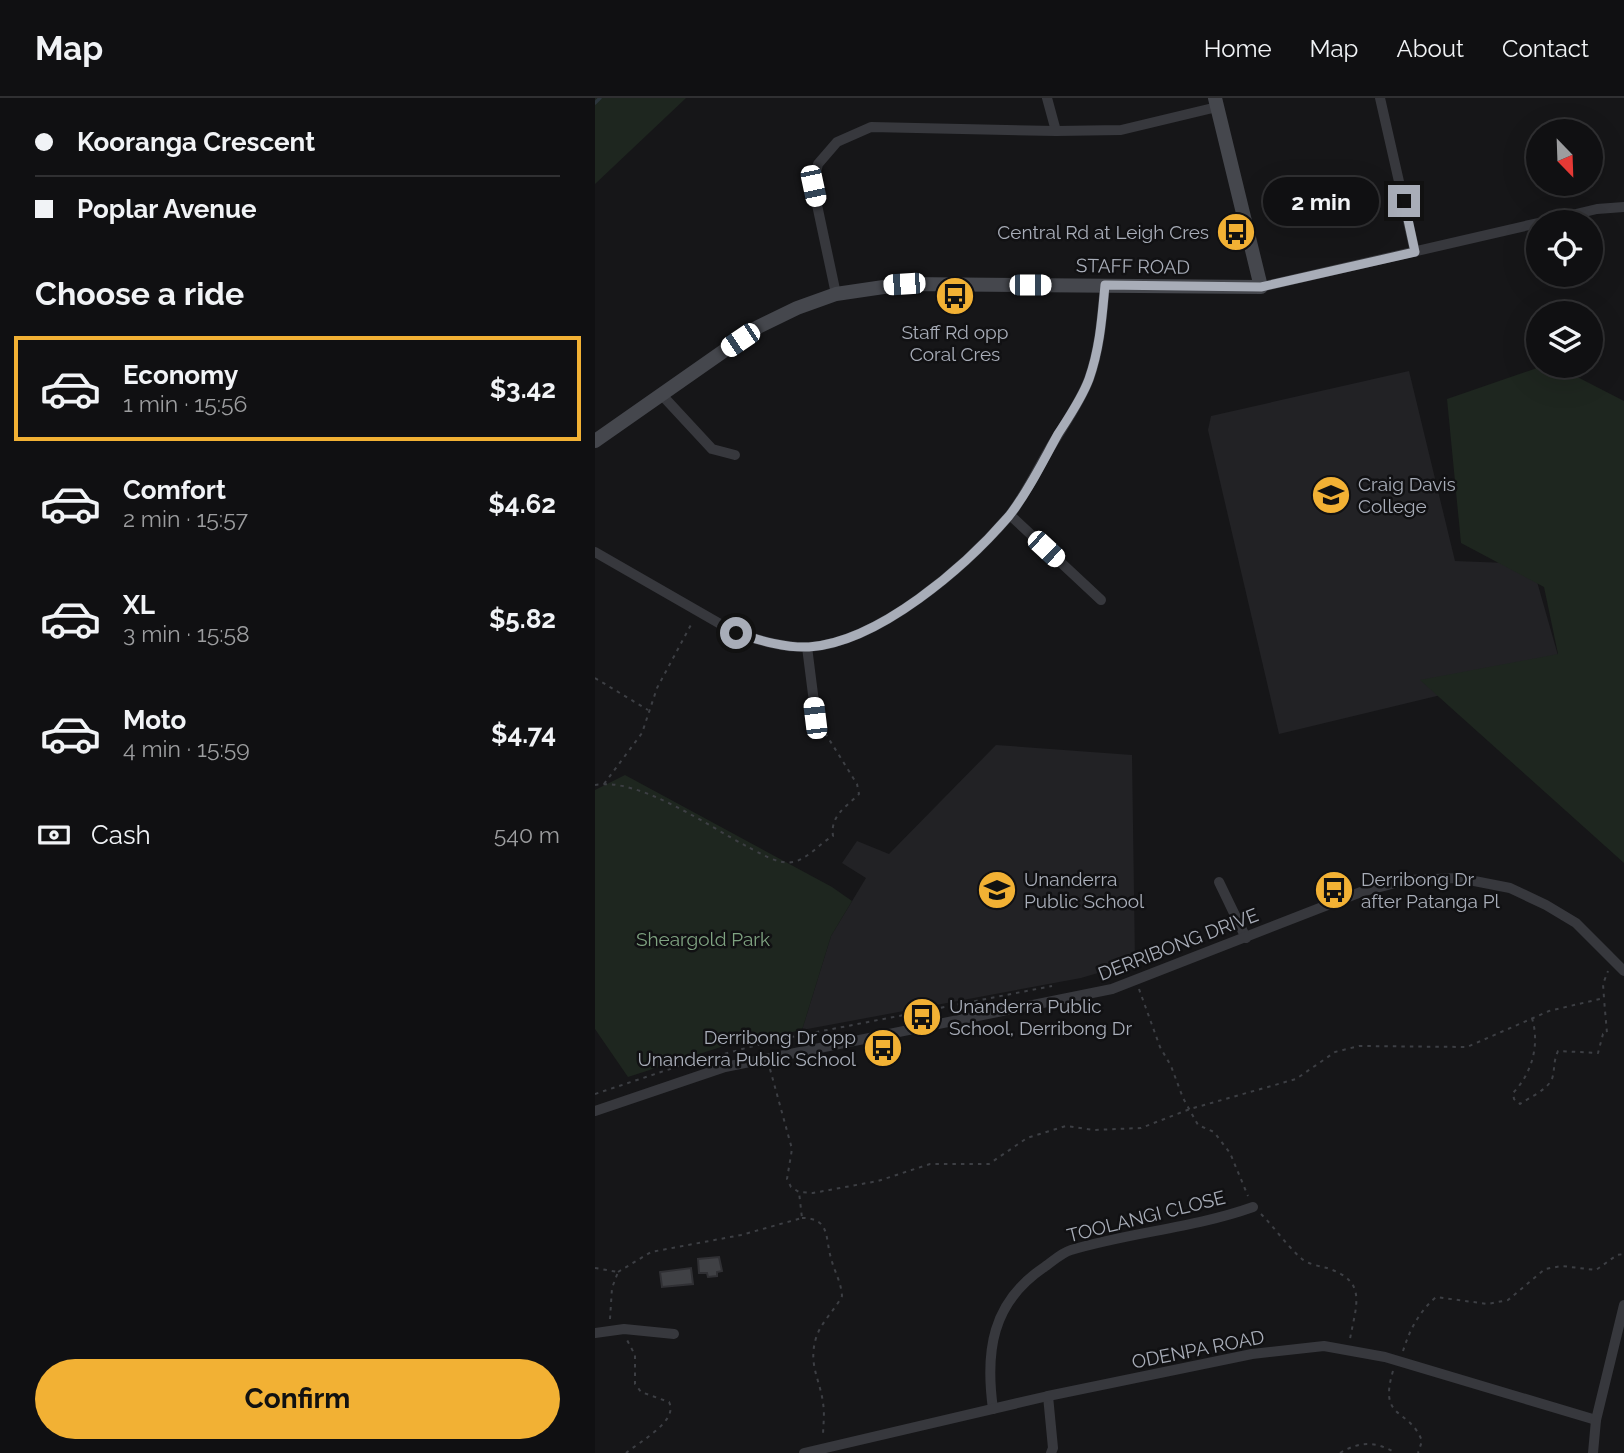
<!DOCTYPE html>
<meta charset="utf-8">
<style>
:root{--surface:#101012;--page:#1e1e20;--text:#f1f3f6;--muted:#9c9d9f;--line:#303032;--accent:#f2b134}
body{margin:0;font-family:Raleway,sans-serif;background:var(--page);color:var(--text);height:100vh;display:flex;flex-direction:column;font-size:26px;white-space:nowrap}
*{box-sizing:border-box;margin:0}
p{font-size:23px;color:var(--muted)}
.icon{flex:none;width:38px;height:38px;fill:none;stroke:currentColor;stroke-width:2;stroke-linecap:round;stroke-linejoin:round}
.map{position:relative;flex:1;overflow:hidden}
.panel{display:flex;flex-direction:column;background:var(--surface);width:595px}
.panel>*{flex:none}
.banner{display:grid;align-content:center;height:154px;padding:0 35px;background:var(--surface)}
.needle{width:46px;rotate:157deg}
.tools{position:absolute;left:931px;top:21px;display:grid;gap:14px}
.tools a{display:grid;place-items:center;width:77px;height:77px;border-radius:50%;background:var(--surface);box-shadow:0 7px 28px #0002,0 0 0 2px var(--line);font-size:35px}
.end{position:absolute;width:32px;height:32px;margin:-16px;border:9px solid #a8adb8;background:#111;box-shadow:0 0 0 4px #111}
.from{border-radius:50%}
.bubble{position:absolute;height:49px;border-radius:24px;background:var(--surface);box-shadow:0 7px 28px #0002,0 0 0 2px var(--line);font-size:23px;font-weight:700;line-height:49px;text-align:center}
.car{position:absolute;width:21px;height:42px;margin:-21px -10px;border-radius:9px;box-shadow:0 0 5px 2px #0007;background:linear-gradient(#fff 24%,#345 0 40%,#fff 0 76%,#345 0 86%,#fff 0)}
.banner b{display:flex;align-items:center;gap:24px;height:66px;font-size:26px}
.banner b+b{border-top:2px solid var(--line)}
.banner i{width:18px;height:18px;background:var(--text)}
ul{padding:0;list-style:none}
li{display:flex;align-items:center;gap:21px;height:105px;margin:0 14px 10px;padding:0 21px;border:4px solid transparent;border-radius:0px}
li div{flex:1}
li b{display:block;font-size:26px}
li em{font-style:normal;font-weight:700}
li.current{border-color:var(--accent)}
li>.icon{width:63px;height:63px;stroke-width:1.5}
h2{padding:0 35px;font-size:32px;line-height:84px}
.pay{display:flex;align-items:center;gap:18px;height:77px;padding:0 35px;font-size:26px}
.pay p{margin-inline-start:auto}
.primary-button{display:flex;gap:14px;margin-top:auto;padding:14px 35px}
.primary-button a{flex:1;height:80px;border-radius:42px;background:var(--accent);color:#111;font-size:28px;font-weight:700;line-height:80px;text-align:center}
header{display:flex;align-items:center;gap:42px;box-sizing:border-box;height:98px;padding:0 35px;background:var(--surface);border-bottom:2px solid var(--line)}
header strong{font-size:33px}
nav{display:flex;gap:38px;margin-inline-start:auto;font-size:24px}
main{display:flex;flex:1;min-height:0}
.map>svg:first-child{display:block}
.built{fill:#222225}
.green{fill:#1e261f}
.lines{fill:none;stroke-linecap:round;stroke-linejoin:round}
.stream{stroke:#2c353c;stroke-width:3.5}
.building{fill:#404145;stroke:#303034;stroke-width:2}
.path{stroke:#3d3f44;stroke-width:2;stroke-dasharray:3.5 5;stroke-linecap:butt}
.street{stroke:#37383d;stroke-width:10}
.secondary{stroke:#45474d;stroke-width:14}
.route{stroke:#a8adb8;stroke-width:9}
.labels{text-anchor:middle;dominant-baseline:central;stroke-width:5;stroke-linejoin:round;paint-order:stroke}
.poi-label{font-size:19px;fill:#a8adb8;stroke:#111113;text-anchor:start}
.street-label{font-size:19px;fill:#a8adb8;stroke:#111113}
.park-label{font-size:19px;fill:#7fa381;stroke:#111113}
</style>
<header>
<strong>Map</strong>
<nav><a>Home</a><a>Map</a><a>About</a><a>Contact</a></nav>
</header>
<main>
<section class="panel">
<div class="banner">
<b><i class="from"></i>Kooranga Crescent</b>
<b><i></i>Poplar Avenue</b>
</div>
<h2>Choose a ride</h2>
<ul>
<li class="current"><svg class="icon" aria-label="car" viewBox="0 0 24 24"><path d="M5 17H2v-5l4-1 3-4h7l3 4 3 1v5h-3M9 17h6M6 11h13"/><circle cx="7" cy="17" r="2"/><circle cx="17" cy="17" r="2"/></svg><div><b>Economy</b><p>1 min · 15:56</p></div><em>$3.42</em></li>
<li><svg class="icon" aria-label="car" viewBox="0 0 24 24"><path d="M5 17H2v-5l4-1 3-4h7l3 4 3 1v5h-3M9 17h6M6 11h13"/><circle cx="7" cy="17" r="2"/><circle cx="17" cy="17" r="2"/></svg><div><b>Comfort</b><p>2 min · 15:57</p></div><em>$4.62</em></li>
<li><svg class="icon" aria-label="car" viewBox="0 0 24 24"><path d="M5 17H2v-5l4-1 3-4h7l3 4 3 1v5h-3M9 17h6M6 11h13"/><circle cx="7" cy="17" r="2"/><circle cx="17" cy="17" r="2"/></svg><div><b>XL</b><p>3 min · 15:58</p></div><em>$5.82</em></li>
<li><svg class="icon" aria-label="car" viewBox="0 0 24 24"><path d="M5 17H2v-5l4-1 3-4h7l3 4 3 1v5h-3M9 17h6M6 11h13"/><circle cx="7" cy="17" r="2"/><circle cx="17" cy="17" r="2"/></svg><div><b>Moto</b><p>4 min · 15:59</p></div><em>$4.74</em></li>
</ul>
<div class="pay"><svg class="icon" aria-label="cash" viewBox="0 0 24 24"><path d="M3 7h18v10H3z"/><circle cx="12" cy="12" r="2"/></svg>Cash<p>540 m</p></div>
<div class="primary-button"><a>Confirm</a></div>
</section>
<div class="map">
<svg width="1029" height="1355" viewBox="0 0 1029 1355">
<rect width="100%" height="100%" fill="#161618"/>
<g class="built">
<polygon points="814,273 860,463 937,466 966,568 684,636 613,332 616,318"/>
<polygon points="401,647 537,657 540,864 486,880 207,932 236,838 271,780 247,765 262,743 294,756"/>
</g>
<g class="green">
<polygon points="0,0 91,0 0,86"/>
<polygon points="948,268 961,268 1029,303 1029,765 825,582 963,556 949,489 866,445 852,301"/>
<polygon points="30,677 237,789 257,803 236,838 207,932 129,948 33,979 0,931 0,692"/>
</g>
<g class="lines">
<polyline class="stream" points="0,5 5,0"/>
</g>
<g class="building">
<polygon points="124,1159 127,1173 122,1174 122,1178 113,1179 112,1175 104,1175 103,1161"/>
<polygon points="96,1170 98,1186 67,1189 65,1174"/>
</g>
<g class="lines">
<g class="path">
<polyline points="0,580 53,612"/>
<polyline points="9,686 47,635 62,590 98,523"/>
<path d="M 0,687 C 44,679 113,728 153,749 C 165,755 183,767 198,764 C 213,761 225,745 238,738 C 235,718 251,709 264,696 L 262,686 L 227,630"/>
<polyline points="544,891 565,949 576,968 588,1000 603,1027 619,1034 635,1055 653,1098"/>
<path d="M 937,920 C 945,947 937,975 918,995 L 919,1001 L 925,1006 C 935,999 952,992 957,981 C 960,972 958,964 963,953 L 1003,955 L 1008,936 L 1012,935 L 1009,901"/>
<polyline points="175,971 197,1051 192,1081 196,1089 204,1094 218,1095 283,1083 335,1066 394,1066 432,1040 471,1028 499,1032 546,1030 595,1011 701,981 740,954 764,948 872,949 954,913 1009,900 1008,886 1013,873"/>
<polyline points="0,996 84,968 181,942 457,888"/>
<path d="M 666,1116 C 680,1130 692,1148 707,1161 C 713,1166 724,1168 732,1170 C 773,1183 761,1207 755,1241"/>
<path d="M 207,1120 C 236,1120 230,1141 236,1160 C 239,1173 246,1183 247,1198 C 240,1212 226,1224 221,1240 C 213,1267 225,1281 228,1305 C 230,1316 228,1328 228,1339"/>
<polyline points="0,1170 23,1174 17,1190 15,1221"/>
<polyline points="23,1174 56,1154 146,1137 207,1120 204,1094"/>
<path d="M 808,1253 C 815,1231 824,1214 841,1199 L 893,1206 L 913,1202 L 950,1171 L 967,1168 L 1001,1172 L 1022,1157 L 1029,1156"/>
<path d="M 798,1273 C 783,1323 814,1309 827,1343 L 823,1355"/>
<path d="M 31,1355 C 44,1344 84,1323 74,1304 L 46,1294 L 40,1286 L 40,1257 L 32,1242"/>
<path d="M 745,1355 C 765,1343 780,1343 801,1355"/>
</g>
<g class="street">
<polyline points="452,0 461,33"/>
<polyline points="785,0 820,154"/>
<polyline points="947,124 1002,111 1029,109"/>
<polyline points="666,189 943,125"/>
<polyline points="241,196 218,88 223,66 242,44 276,29 461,33 526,32 622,9"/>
<polyline points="66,296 117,351 140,357"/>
<polyline points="415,417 506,502"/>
<path d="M 0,454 L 141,535 C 164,542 189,550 214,549 C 284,544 370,469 414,418 C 430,398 442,372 455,350 C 468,328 485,305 494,281 C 505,250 507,219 510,187"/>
<polyline points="212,549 221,620"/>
<polyline points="624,784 651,840"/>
<polyline points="0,1013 130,969 517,891 766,794 812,782 864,780 915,790 951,807 981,825 1029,873"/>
<polyline points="0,1235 29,1231 79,1236"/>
<polyline points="453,1298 458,1350 456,1355"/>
<path d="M 398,1311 C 390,1253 397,1205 448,1170 C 457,1164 466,1155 476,1152 C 536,1134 599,1130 658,1109"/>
<polyline points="209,1355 453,1298 657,1256 729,1248 790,1259 1001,1322"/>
<polyline points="998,1355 1001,1322 1029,1207"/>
</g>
<polyline class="secondary" points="0,343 163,229 202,210 241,196 309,186 666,189 620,0"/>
</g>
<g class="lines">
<path class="route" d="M 141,535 C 164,542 189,550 214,549 C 284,544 370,469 414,418 C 433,394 448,363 463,336 C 474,319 487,300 494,281 C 505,250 507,219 510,187 L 666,189 L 820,154 L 809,103"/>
</g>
<defs>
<g id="bus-disc" transform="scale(2.0125)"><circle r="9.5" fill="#f2b134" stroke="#111113"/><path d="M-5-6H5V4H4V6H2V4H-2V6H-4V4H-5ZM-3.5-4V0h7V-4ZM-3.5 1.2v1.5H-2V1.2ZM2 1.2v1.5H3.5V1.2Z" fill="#111"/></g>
<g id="school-disc" transform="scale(2.0125)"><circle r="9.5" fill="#f2b134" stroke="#111113"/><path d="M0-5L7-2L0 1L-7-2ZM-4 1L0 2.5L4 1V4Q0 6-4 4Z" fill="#111"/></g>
</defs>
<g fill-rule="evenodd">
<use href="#bus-disc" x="641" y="134"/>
<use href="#bus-disc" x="360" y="198"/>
<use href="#school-disc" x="736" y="397"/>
<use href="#school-disc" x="402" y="792"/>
<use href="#bus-disc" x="739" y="792"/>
<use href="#bus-disc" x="327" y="919"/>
<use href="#bus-disc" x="288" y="950"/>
</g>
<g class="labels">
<g class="poi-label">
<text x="614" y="134" text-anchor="end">Central Rd at Leigh Cres</text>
<text x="360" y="234" text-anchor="middle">Staff Rd opp<tspan x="360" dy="22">Coral Cres</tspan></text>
<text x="763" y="386">Craig Davis<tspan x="763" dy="22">College</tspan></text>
<text x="429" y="781">Unanderra<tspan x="429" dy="22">Public School</tspan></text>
<text x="766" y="781">Derribong Dr<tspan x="766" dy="22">after Patanga Pl</tspan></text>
<text x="354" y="908">Unanderra Public<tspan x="354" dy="22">School, Derribong Dr</tspan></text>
<text x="261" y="939" text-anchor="end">Derribong Dr opp<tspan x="261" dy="22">Unanderra Public School</tspan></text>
</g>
<g class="street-label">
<text transform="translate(538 168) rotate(1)">STAFF ROAD</text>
<text transform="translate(583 846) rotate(-21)">DERRIBONG DRIVE</text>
<text transform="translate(551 1118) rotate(-14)">TOOLANGI CLOSE</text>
<text transform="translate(603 1251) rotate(-11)">ODENPA ROAD</text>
</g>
<g class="park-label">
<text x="108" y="841">Sheargold Park</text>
</g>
</g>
</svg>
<div class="tools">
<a><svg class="needle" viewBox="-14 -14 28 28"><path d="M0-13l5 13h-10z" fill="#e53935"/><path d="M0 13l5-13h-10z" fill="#9c9d9f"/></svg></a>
<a><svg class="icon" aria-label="locate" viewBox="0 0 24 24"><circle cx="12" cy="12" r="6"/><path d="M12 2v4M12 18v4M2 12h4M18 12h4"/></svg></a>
<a><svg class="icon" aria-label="layers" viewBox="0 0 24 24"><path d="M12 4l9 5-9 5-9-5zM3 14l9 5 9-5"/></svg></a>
</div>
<i class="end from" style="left:141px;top:535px"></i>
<i class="end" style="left:809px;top:103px"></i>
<div class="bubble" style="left:668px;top:79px;width:116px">2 min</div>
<i class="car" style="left:218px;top:88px;rotate:168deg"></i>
<i class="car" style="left:309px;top:186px;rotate:266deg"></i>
<i class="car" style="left:435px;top:187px;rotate:90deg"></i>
<i class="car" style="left:145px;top:242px;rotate:236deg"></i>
<i class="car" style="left:451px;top:451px;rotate:133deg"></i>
<i class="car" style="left:220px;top:620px;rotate:353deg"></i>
</div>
</main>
